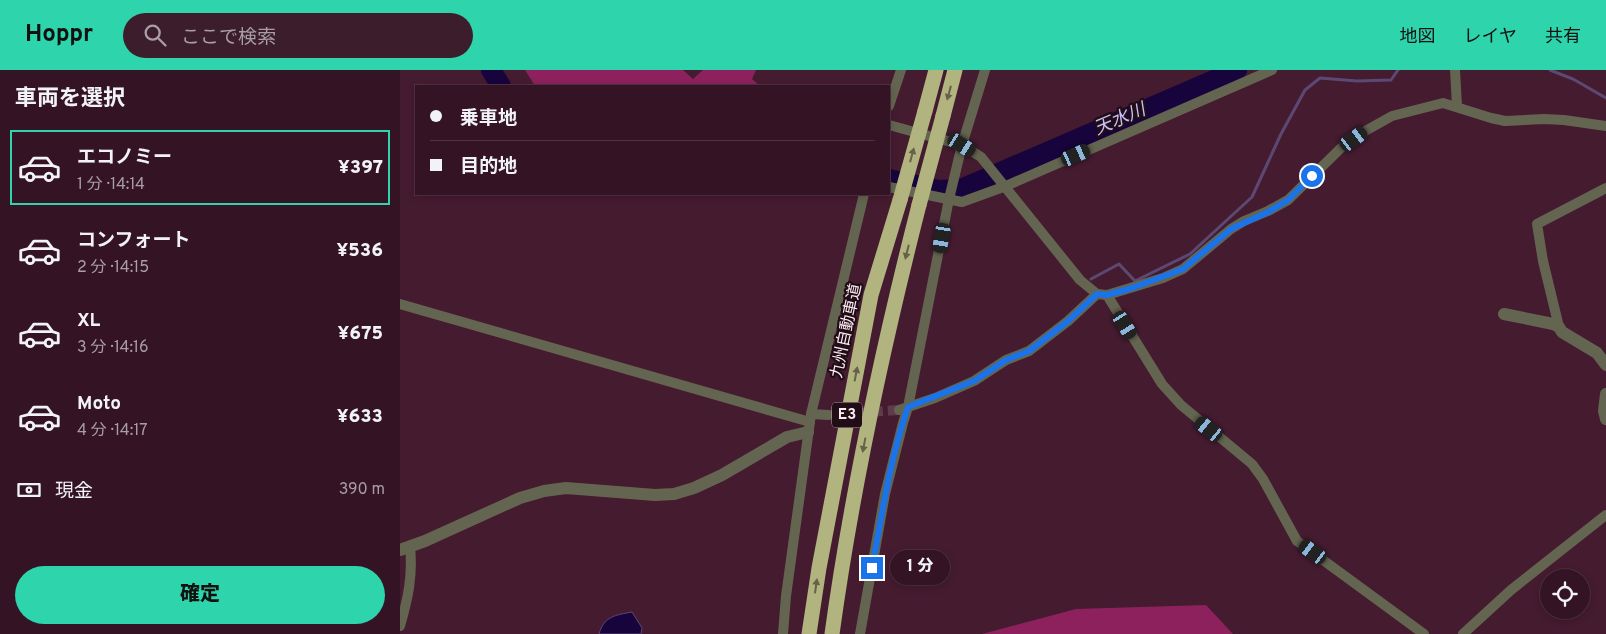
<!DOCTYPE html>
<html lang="ja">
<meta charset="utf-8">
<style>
:root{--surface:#341424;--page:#3c1d2c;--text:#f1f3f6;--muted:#a99ea6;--line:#4e3341;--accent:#2ed4ab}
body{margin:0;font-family:Overpass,"Noto Sans JP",sans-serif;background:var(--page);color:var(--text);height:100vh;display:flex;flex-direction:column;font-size:19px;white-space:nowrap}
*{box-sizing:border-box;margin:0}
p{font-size:16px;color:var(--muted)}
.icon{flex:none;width:28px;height:28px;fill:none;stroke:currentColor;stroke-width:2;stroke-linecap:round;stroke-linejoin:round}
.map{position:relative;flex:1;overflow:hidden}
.drawer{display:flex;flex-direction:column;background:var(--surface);width:400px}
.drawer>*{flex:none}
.hud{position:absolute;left:15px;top:15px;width:475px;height:110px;border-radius:0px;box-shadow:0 2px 8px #0003,0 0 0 1px var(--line);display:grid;align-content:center;height:110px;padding:0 15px;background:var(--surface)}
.fabs{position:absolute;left:1140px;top:499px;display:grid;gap:10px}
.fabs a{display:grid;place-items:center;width:50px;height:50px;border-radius:50%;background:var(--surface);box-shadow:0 2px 8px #0003,0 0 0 1px var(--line);font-size:25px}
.end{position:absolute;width:22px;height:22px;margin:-11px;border:6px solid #1a73e8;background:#fff;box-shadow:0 0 0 2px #fff}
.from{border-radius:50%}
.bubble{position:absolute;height:35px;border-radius:18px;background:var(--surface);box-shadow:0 2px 8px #0003,0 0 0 1px var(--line);font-size:16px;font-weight:800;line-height:35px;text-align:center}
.car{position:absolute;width:15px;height:30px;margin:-15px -8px;border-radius:6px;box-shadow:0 0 4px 1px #0007;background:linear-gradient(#222 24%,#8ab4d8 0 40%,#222 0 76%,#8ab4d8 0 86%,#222 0)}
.hud b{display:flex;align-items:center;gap:18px;height:48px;font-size:19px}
.hud b+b{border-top:1px solid var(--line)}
.hud i{width:12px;height:12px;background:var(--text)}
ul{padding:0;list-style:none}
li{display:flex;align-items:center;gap:15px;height:75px;margin:0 10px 8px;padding:0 5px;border:2px solid transparent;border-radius:0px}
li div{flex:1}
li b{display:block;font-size:19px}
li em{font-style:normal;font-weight:800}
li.selected{border-color:var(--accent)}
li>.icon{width:45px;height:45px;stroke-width:1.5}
h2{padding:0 15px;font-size:22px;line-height:60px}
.pay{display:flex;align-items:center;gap:12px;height:55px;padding:0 15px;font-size:19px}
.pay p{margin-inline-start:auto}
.primary-button{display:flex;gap:10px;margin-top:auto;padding:10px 15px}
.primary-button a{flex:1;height:58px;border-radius:30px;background:var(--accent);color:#111;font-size:20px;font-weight:800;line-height:58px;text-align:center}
header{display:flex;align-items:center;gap:30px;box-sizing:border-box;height:70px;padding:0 25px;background:var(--accent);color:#111}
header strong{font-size:24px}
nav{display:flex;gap:28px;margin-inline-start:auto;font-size:18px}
.search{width:350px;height:45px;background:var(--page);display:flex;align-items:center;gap:12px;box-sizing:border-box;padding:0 18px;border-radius:28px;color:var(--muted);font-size:19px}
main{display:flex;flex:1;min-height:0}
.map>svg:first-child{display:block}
.green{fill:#8d215e}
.water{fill:#18043d;stroke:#5c4973}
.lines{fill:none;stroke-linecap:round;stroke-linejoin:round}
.stream{stroke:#5c4973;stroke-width:3}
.river{stroke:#18043d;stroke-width:20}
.minor-tunnel{stroke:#603a4d;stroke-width:10;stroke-dasharray:10 5;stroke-linecap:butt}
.minor{stroke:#646550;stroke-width:10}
.tertiary{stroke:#646550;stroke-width:12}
.motorway{stroke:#b1b47f;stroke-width:15}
.motorway-bridge{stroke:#b1b47f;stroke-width:15}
.oneway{fill:#68604a}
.route{stroke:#1a73e8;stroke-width:6}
.labels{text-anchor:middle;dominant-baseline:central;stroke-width:4.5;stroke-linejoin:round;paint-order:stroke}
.shield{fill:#200d16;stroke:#baa8b0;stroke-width:1}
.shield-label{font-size:15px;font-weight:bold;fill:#fcebf2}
.street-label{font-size:16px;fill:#fcebf2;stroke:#200d16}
.water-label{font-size:18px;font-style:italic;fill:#c7c0f8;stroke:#200d16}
</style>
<header>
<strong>Hoppr</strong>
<div class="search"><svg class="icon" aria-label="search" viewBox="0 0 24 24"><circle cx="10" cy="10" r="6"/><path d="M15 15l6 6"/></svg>ここで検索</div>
<nav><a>地図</a><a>レイヤ</a><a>共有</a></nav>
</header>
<main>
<section class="drawer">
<h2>車両を選択</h2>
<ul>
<li class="selected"><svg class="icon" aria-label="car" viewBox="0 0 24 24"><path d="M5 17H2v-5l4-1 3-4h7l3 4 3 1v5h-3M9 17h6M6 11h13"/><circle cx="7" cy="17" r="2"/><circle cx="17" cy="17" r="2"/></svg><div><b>エコノミー</b><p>1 分 · 14:14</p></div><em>¥397</em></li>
<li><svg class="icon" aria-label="car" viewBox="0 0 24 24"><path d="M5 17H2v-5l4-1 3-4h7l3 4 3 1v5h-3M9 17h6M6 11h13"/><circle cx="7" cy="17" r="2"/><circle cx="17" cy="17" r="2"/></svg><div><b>コンフォート</b><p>2 分 · 14:15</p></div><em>¥536</em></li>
<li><svg class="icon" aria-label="car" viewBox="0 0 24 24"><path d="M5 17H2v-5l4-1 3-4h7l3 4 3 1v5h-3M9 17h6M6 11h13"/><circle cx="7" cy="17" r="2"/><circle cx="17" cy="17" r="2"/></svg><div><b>XL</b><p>3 分 · 14:16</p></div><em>¥675</em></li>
<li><svg class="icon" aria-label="car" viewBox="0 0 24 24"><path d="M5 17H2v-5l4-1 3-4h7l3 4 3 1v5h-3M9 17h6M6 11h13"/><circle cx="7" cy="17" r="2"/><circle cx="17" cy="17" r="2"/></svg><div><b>Moto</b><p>4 分 · 14:17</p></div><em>¥633</em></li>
</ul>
<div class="pay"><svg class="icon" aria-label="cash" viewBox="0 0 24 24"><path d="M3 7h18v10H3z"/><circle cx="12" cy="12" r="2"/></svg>現金<p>390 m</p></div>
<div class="primary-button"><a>確定</a></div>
</section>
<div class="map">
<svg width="1206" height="564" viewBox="0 0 1206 564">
<rect width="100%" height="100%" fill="#451b30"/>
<g class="green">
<polygon points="125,0 283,0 293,9 303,0 356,0 352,9 360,16 135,16"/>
<polygon points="806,535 833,564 582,564 676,539"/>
</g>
<path class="water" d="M 232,542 L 242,558 L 241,564 L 199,564 C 204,546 216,545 232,542 Z"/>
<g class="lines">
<g class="stream">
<polyline points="1150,0 1173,9 1206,28"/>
<polyline points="691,209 719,194 735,211 790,184 852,127 881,64 905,20 920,8 957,11 991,10 998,0"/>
</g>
<g class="river">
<polyline points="91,0 101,16"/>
<polyline points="489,109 539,120 561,119 837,0"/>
</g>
<polyline class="minor-tunnel" points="428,345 499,340"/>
<g class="minor">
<polyline points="1055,0 1057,36"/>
<polyline points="489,36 501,0"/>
<polyline points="489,55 562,75 581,87 680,210 697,224 707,225 763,208 783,199 831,159 844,151 868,141 888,130 941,78 967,60 992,46 1043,33 1091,48 1105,51 1144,49 1164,50 1206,56"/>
<polyline points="489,117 562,132 606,116 872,0"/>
<polyline points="707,225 762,314 781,335 852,394 863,409 897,471 1024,564"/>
<polyline points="0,234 410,352"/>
<polyline points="1159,257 1143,191 1137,154 1206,118"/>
<polyline points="499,340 535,328 574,311 606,290 629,281 668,251 697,224"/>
<polyline points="411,344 428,345"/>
<path d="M 0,556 C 8,529 13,505 10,477"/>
<polyline points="383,564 386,526 411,344 464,124"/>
<polyline points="460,564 485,424 503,353 508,337 549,129 562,75 585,0"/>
<polyline points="1063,564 1111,520 1206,445"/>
</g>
<g class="tertiary">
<polyline points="1104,244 1153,254 1159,257 1162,262 1197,283 1206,295"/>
<polyline points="1206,324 1204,341 1206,349"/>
<polyline points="0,480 25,471 120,428 144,421 166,418 255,425 274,424 294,418 322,405 387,367 408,362"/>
</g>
<g class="motorway">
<polyline points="525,41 536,0"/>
<polyline points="543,46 555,0"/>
<polyline points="409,564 419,498 471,225 500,130"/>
<path d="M 432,564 C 452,419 483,276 519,135"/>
</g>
<g class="motorway-bridge">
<polyline points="500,130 525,41"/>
<polyline points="519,135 543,46"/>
</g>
</g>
<defs><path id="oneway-solid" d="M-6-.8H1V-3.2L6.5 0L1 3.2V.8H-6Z" transform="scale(1.25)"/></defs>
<g class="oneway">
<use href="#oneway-solid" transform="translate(549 23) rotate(105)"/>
<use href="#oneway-solid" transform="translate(512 85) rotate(-75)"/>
<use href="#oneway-solid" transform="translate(507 182) rotate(104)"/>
<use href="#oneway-solid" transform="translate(456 304) rotate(-79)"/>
<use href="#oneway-solid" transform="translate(464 375) rotate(101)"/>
<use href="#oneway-solid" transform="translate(416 516) rotate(-82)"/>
</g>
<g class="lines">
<path class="route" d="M 472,498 C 482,444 490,389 508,337 L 574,311 L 606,290 L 629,281 L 668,251 L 697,224 L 707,225 L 732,218 L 783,199 L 831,159 L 868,142 L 888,130 L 912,106"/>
</g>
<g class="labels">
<rect class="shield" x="432" y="332.5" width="30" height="25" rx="4"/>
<g class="shield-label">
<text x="447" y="345">E3</text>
</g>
<g class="street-label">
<text transform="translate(447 261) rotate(-78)">九州自動車道</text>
</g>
<g class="water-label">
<text transform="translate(720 50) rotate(-23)">天水川</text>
</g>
</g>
</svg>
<div class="fabs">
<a><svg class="icon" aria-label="locate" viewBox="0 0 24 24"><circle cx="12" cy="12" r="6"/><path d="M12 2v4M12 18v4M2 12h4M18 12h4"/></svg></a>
</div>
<i class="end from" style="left:912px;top:106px"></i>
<i class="end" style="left:472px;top:498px"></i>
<div class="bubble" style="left:490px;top:480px;width:60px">1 分</div>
<i class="car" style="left:954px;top:69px;rotate:54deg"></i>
<i class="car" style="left:562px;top:75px;rotate:122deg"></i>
<i class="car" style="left:676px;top:85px;rotate:66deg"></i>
<i class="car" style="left:542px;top:168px;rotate:190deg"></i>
<i class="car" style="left:725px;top:255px;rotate:148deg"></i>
<i class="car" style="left:809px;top:359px;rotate:309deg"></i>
<i class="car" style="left:913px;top:482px;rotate:306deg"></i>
<div class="hud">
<b><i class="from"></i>乗車地</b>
<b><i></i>目的地</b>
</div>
</div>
</main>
